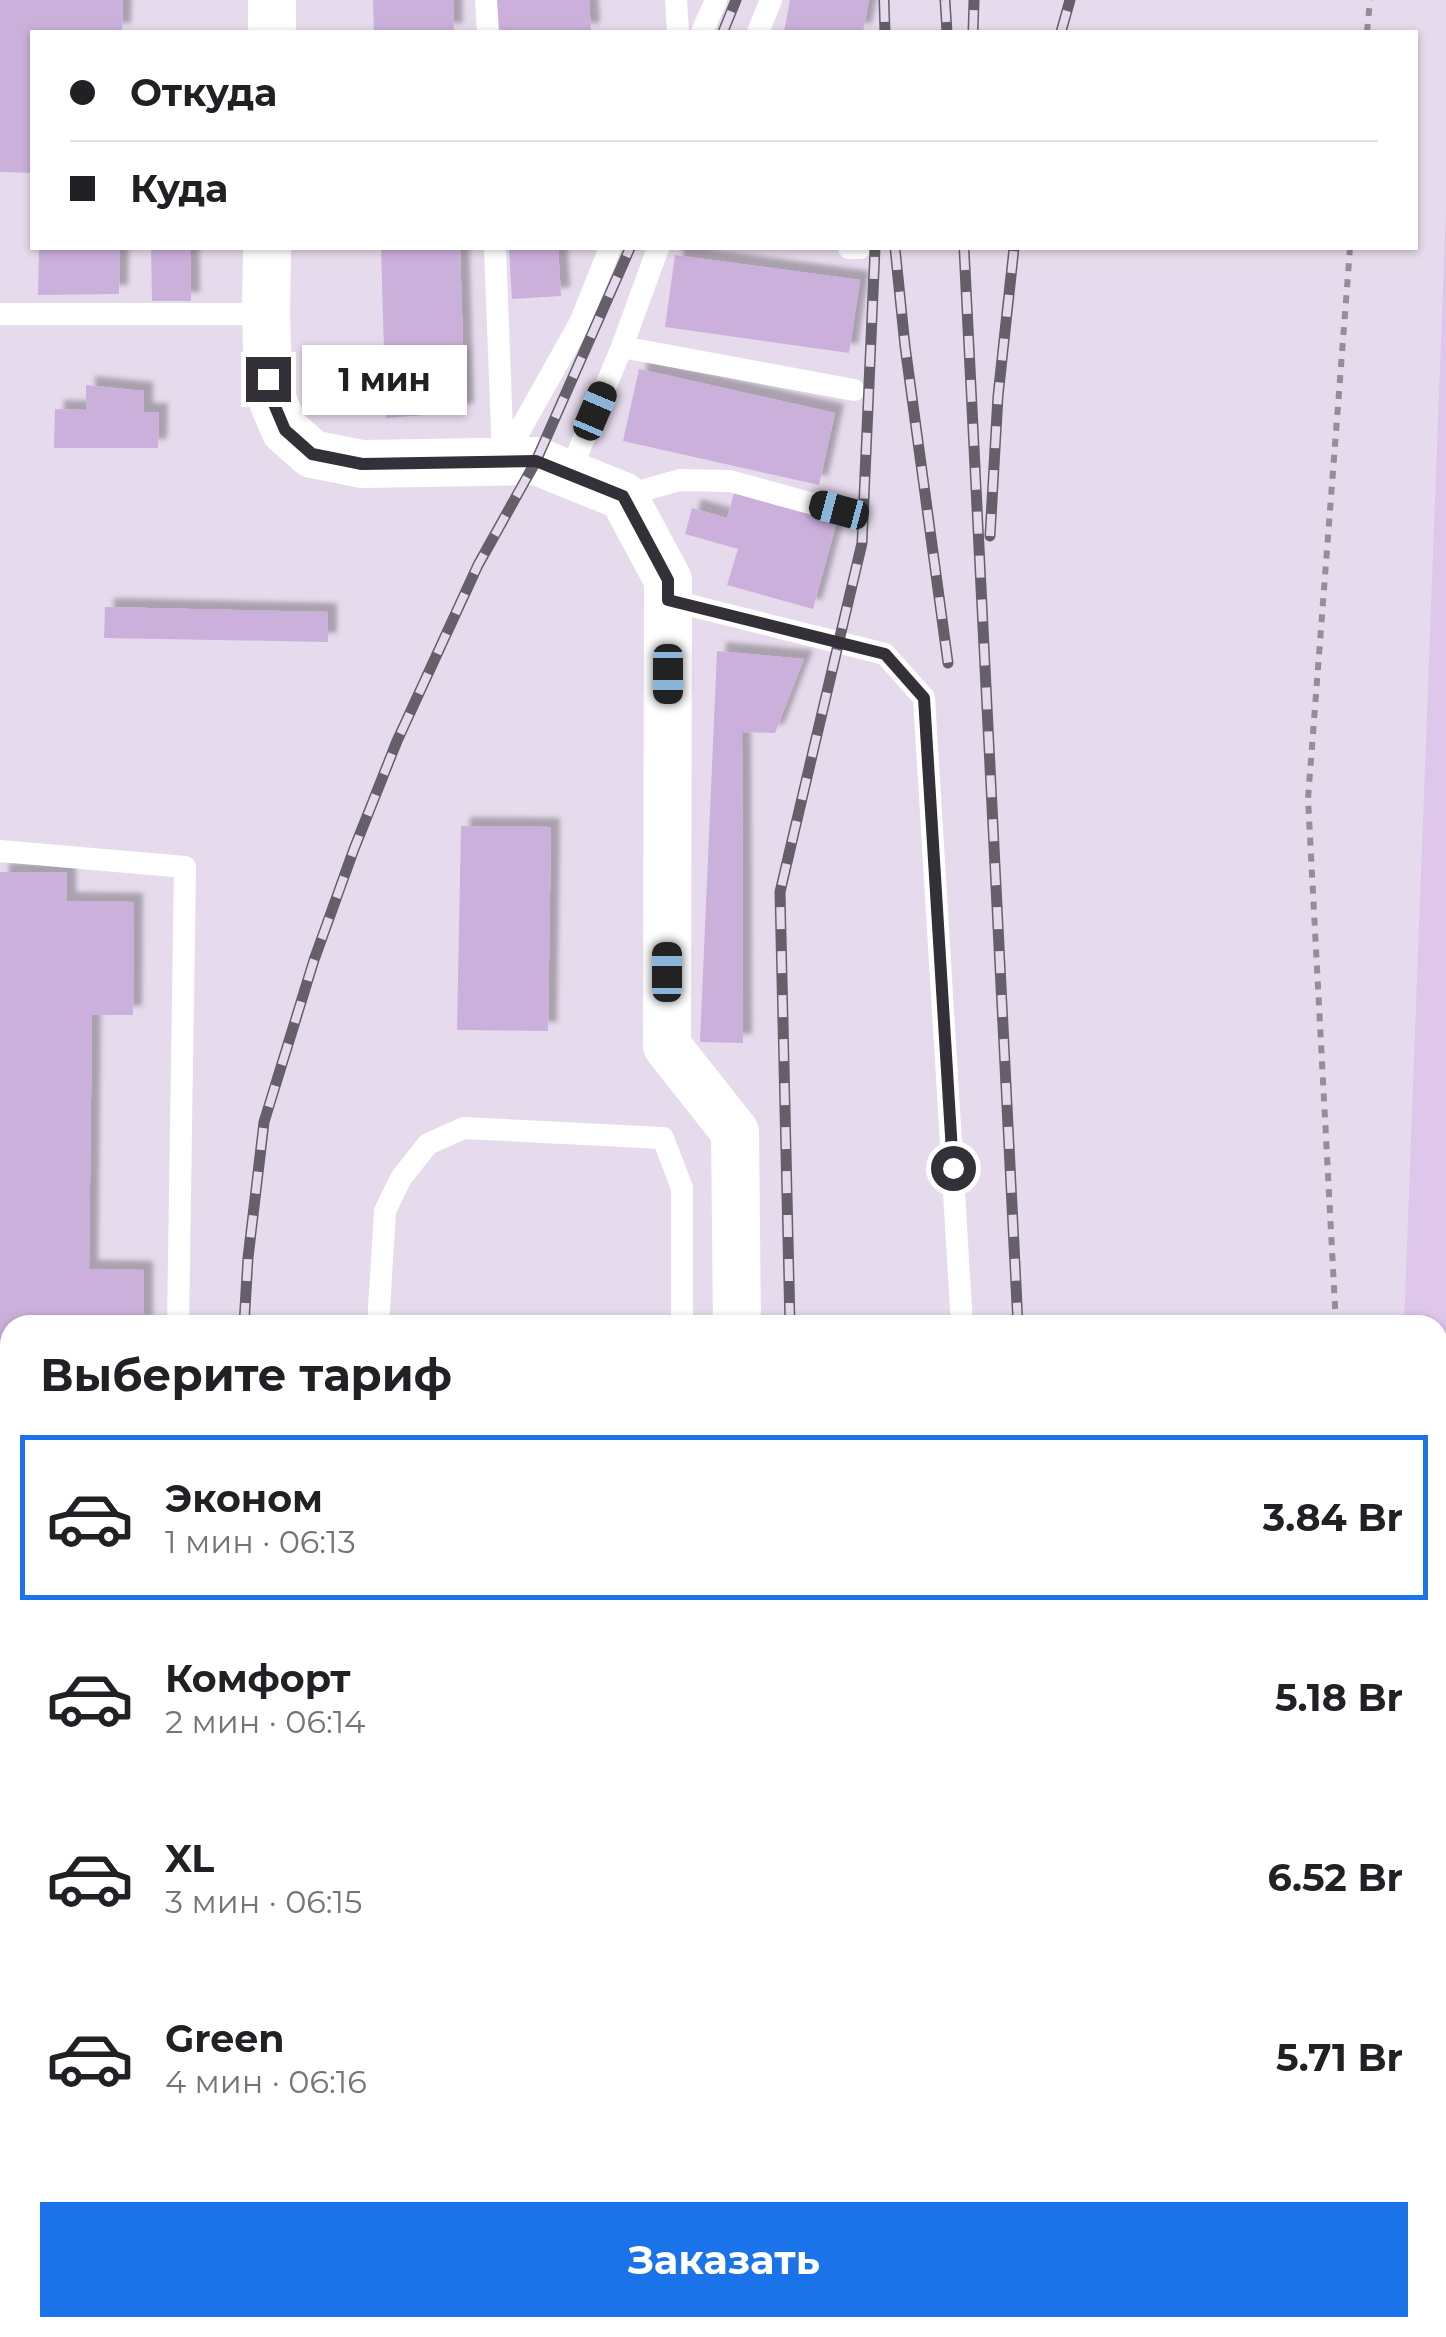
<!DOCTYPE html>
<html lang="ru">
<meta charset="utf-8">
<style>
:root{--surface:#fff;--page:#f6f6f6;--text:#202124;--muted:#757577;--line:#e0e0e0;--accent:#1a73e8}
body{margin:0;font-family:Montserrat,sans-serif;background:var(--page);color:var(--text);height:100vh;display:flex;flex-direction:column;font-size:38px;white-space:nowrap}
*{box-sizing:border-box;margin:0}
p{font-size:32px;color:var(--muted)}
.icon{flex:none;width:55px;height:55px;fill:none;stroke:currentColor;stroke-width:2;stroke-linecap:round;stroke-linejoin:round}
.map{position:relative;flex:1;overflow:hidden}
.drawer{position:absolute;left:0px;top:1315px;width:1448px;height:1022px;display:flex;flex-direction:column;background:var(--surface);border-radius:30px 30px 0 0;box-shadow:0 2px 8px #0004}
.drawer>*{flex:none}
.guide{position:absolute;left:30px;top:30px;width:1388px;height:220px;border-radius:0px;box-shadow:0 2px 8px #0004;display:grid;align-content:center;height:220px;padding:0 40px;background:var(--surface)}
.end{position:absolute;width:45px;height:45px;margin:-22px;border:12px solid #343037;background:#fff;box-shadow:0 0 0 5px #fff}
.from{border-radius:50%}
.bubble{position:absolute;height:70px;border-radius:0px;background:var(--surface);box-shadow:0 2px 8px #0004;font-size:32px;font-weight:700;line-height:70px;text-align:center}
.car{position:absolute;width:30px;height:60px;margin:-30px -15px;border-radius:12px;box-shadow:0 0 8px 2px #0007;background:linear-gradient(#222 24%,#8ab4d8 0 40%,#222 0 76%,#8ab4d8 0 86%,#222 0)}
.guide b{display:flex;align-items:center;gap:35px;height:95px;font-size:38px}
.guide b+b{border-top:2px solid var(--line)}
.guide i{width:25px;height:25px;background:var(--text)}
ul{padding:0;list-style:none}
li{display:flex;align-items:center;gap:30px;height:165px;margin:0 20px 15px;padding:0 20px;border:5px solid transparent;border-radius:0px}
li div{flex:1}
li b{display:block;font-size:38px}
li em{font-style:normal;font-weight:700}
li.active{border-color:var(--accent)}
li>.icon{width:90px;height:90px;stroke-width:1.5}
h2{padding:0 40px;font-size:45px;line-height:120px}
.primary-button{display:flex;gap:20px;margin-top:auto;padding:20px 40px}
.primary-button a{flex:1;height:115px;border-radius:0px;background:var(--accent);color:#fff;font-size:40px;font-weight:700;line-height:115px;text-align:center}
.map>svg:first-child{display:block}
.green{fill:#dec7ea}
.building{fill:#ccb0dc;filter:url(#shadow)}
.lines{fill:none;stroke-linecap:round;stroke-linejoin:round}
.path{stroke:#958d9a;stroke-width:6;stroke-dasharray:8 8;stroke-linecap:butt}
.lane{stroke:#fff;stroke-width:22}
.street{stroke:#fff;stroke-width:48}
.rail-casing{stroke:#655f69;stroke-width:11}
.rail{stroke:#e6dbec;stroke-width:8;stroke-dasharray:22;stroke-linecap:butt}
.route{stroke:#343037;stroke-width:12}
</style>
<div class="map">
<svg width="1446" height="2337" viewBox="0 0 1446 2337">
<defs>
<filter id="shadow"><feDropShadow dx="9" dy="-9" stdDeviation="2.5" flood-color="#0004"/></filter>
</defs>
<rect width="100%" height="100%" fill="#e6dbec"/>
<polygon class="green" points="1446,208 1446,2337 1379,2337 1379,2328 1438,2328 1438,1325 1404,1325"/>
<g class="building">
<polygon points="0,0 123,0 122,32 32,32 32,173 0,172"/>
<polygon points="373,0 453,0 454,32 374,32"/>
<polygon points="494,0 589,0 591,32 496,32"/>
<polygon points="790,0 869,0 863,32 784,32"/>
<polygon points="39,248 120,248 119,294 38,295"/>
<polygon points="151,248 190,248 191,301 152,301"/>
<polygon points="381,248 460,248 465,412 386,418"/>
<polygon points="509,248 558,248 561,296 512,299"/>
<polygon points="675,255 860,280 849,353 665,327"/>
<polygon points="639,369 835,413 819,485 623,441"/>
<polygon points="86,385 144,391 144,412 159,412 158,448 54,448 55,409 86,410"/>
<polygon points="734,493 837,521 813,609 727,585 738,549 685,534 692,508 727,518"/>
<polygon points="105,607 328,612 328,642 104,638"/>
<polygon points="717,651 804,659 775,733 742,732 743,1043 700,1042"/>
<polygon points="461,826 551,827 548,1031 457,1030"/>
<polygon points="0,872 67,872 67,901 134,902 133,1015 92,1015 89,1269 144,1270 144,1325 10,1325 10,1996 0,1996"/>
<polygon points="0,2203 10,2203 10,2328 64,2328 64,2337 0,2337"/>
</g>
<g class="lines">
<g class="path">
<polyline points="1367,32 1370,0"/>
<polyline points="1336,1325 1308,799 1350,248"/>
<polyline points="1438,1697 1446,1702"/>
<polyline points="1239,2328 1240,2337"/>
<polyline points="1397,2328 1398,2337"/>
</g>
<g class="lane">
<polyline points="486,0 488,32"/>
<polyline points="676,0 678,32"/>
<polyline points="702,32 716,0"/>
<polyline points="758,32 771,0"/>
<polyline points="495,248 503,457"/>
<polyline points="849,248 860,248"/>
<polyline points="0,314 266,314"/>
<polyline points="622,347 658,248"/>
<polyline points="503,460 580,323 610,248"/>
<polyline points="569,474 622,347 854,390"/>
<polyline points="623,496 680,480 730,481 839,511"/>
<polyline points="669,600 885,654 924,698 962,1325"/>
<polyline points="0,851 185,867 178,1325"/>
<polyline points="378,1325 385,1211 401,1178 428,1144 464,1128 663,1138 682,1188 682,1325"/>
<polyline points="0,2145 10,2146"/>
<polyline points="1018,2328 1019,2337"/>
<polyline points="161,2337 161,2328"/>
</g>
<g class="street">
<polyline points="272,32 272,0"/>
<polyline points="267,248 266,314 268,379 274,404 285,430 312,454 362,464 536,461 623,496 668,580 667,1046 735,1132 737,1325"/>
</g>
<g class="rail-casing">
<g id="rail">
<polyline points="884,0 885,32"/>
<polyline points="945,0 947,32"/>
<polyline points="723,32 736,0"/>
<polyline points="973,32 974,0"/>
<polyline points="1061,32 1070,0"/>
<polyline points="895,248 905,346 948,663"/>
<polyline points="964,248 1018,1325"/>
<polyline points="990,536 998,396 1014,248"/>
<polyline points="244,1325 248,1258 264,1122 314,960 354,849 397,741 478,565 536,461 630,248"/>
<polyline points="790,1325 780,892 862,543 875,248"/>
<polyline points="241,2328 241,2337"/>
<polyline points="1071,2328 1072,2337"/>
<polyline points="800,2337 801,2328"/>
</g>
</g>
<use href="#rail" class="rail"/>
</g>
<g class="lines">
<polyline class="route" points="268,379 274,404 285,430 312,454 362,464 536,461 623,496 668,580 668,600 885,654 924,698 953,1168"/>
</g>
</svg>
<i class="end from" style="left:953px;top:1168px"></i>
<i class="end" style="left:268px;top:379px"></i>
<div class="bubble" style="left:302px;top:345px;width:165px">1 мин</div>
<i class="car" style="left:595px;top:411px;rotate:23deg"></i>
<i class="car" style="left:839px;top:510px;rotate:285deg"></i>
<i class="car" style="left:668px;top:674px;rotate:180deg"></i>
<i class="car" style="left:667px;top:972px;rotate:0deg"></i>
<div class="guide">
<b><i class="from"></i>Откуда</b>
<b><i></i>Куда</b>
</div>
<section class="drawer">
<h2>Выберите тариф</h2>
<ul>
<li class="active"><svg class="icon" aria-label="car" viewBox="0 0 24 24"><path d="M5 17H2v-5l4-1 3-4h7l3 4 3 1v5h-3M9 17h6M6 11h13"/><circle cx="7" cy="17" r="2"/><circle cx="17" cy="17" r="2"/></svg><div><b>Эконом</b><p>1 мин · 06:13</p></div><em>3.84 Br</em></li>
<li><svg class="icon" aria-label="car" viewBox="0 0 24 24"><path d="M5 17H2v-5l4-1 3-4h7l3 4 3 1v5h-3M9 17h6M6 11h13"/><circle cx="7" cy="17" r="2"/><circle cx="17" cy="17" r="2"/></svg><div><b>Комфорт</b><p>2 мин · 06:14</p></div><em>5.18 Br</em></li>
<li><svg class="icon" aria-label="car" viewBox="0 0 24 24"><path d="M5 17H2v-5l4-1 3-4h7l3 4 3 1v5h-3M9 17h6M6 11h13"/><circle cx="7" cy="17" r="2"/><circle cx="17" cy="17" r="2"/></svg><div><b>XL</b><p>3 мин · 06:15</p></div><em>6.52 Br</em></li>
<li><svg class="icon" aria-label="car" viewBox="0 0 24 24"><path d="M5 17H2v-5l4-1 3-4h7l3 4 3 1v5h-3M9 17h6M6 11h13"/><circle cx="7" cy="17" r="2"/><circle cx="17" cy="17" r="2"/></svg><div><b>Green</b><p>4 мин · 06:16</p></div><em>5.71 Br</em></li>
</ul>
<div class="primary-button"><a>Заказать</a></div>
</section>
</div>
